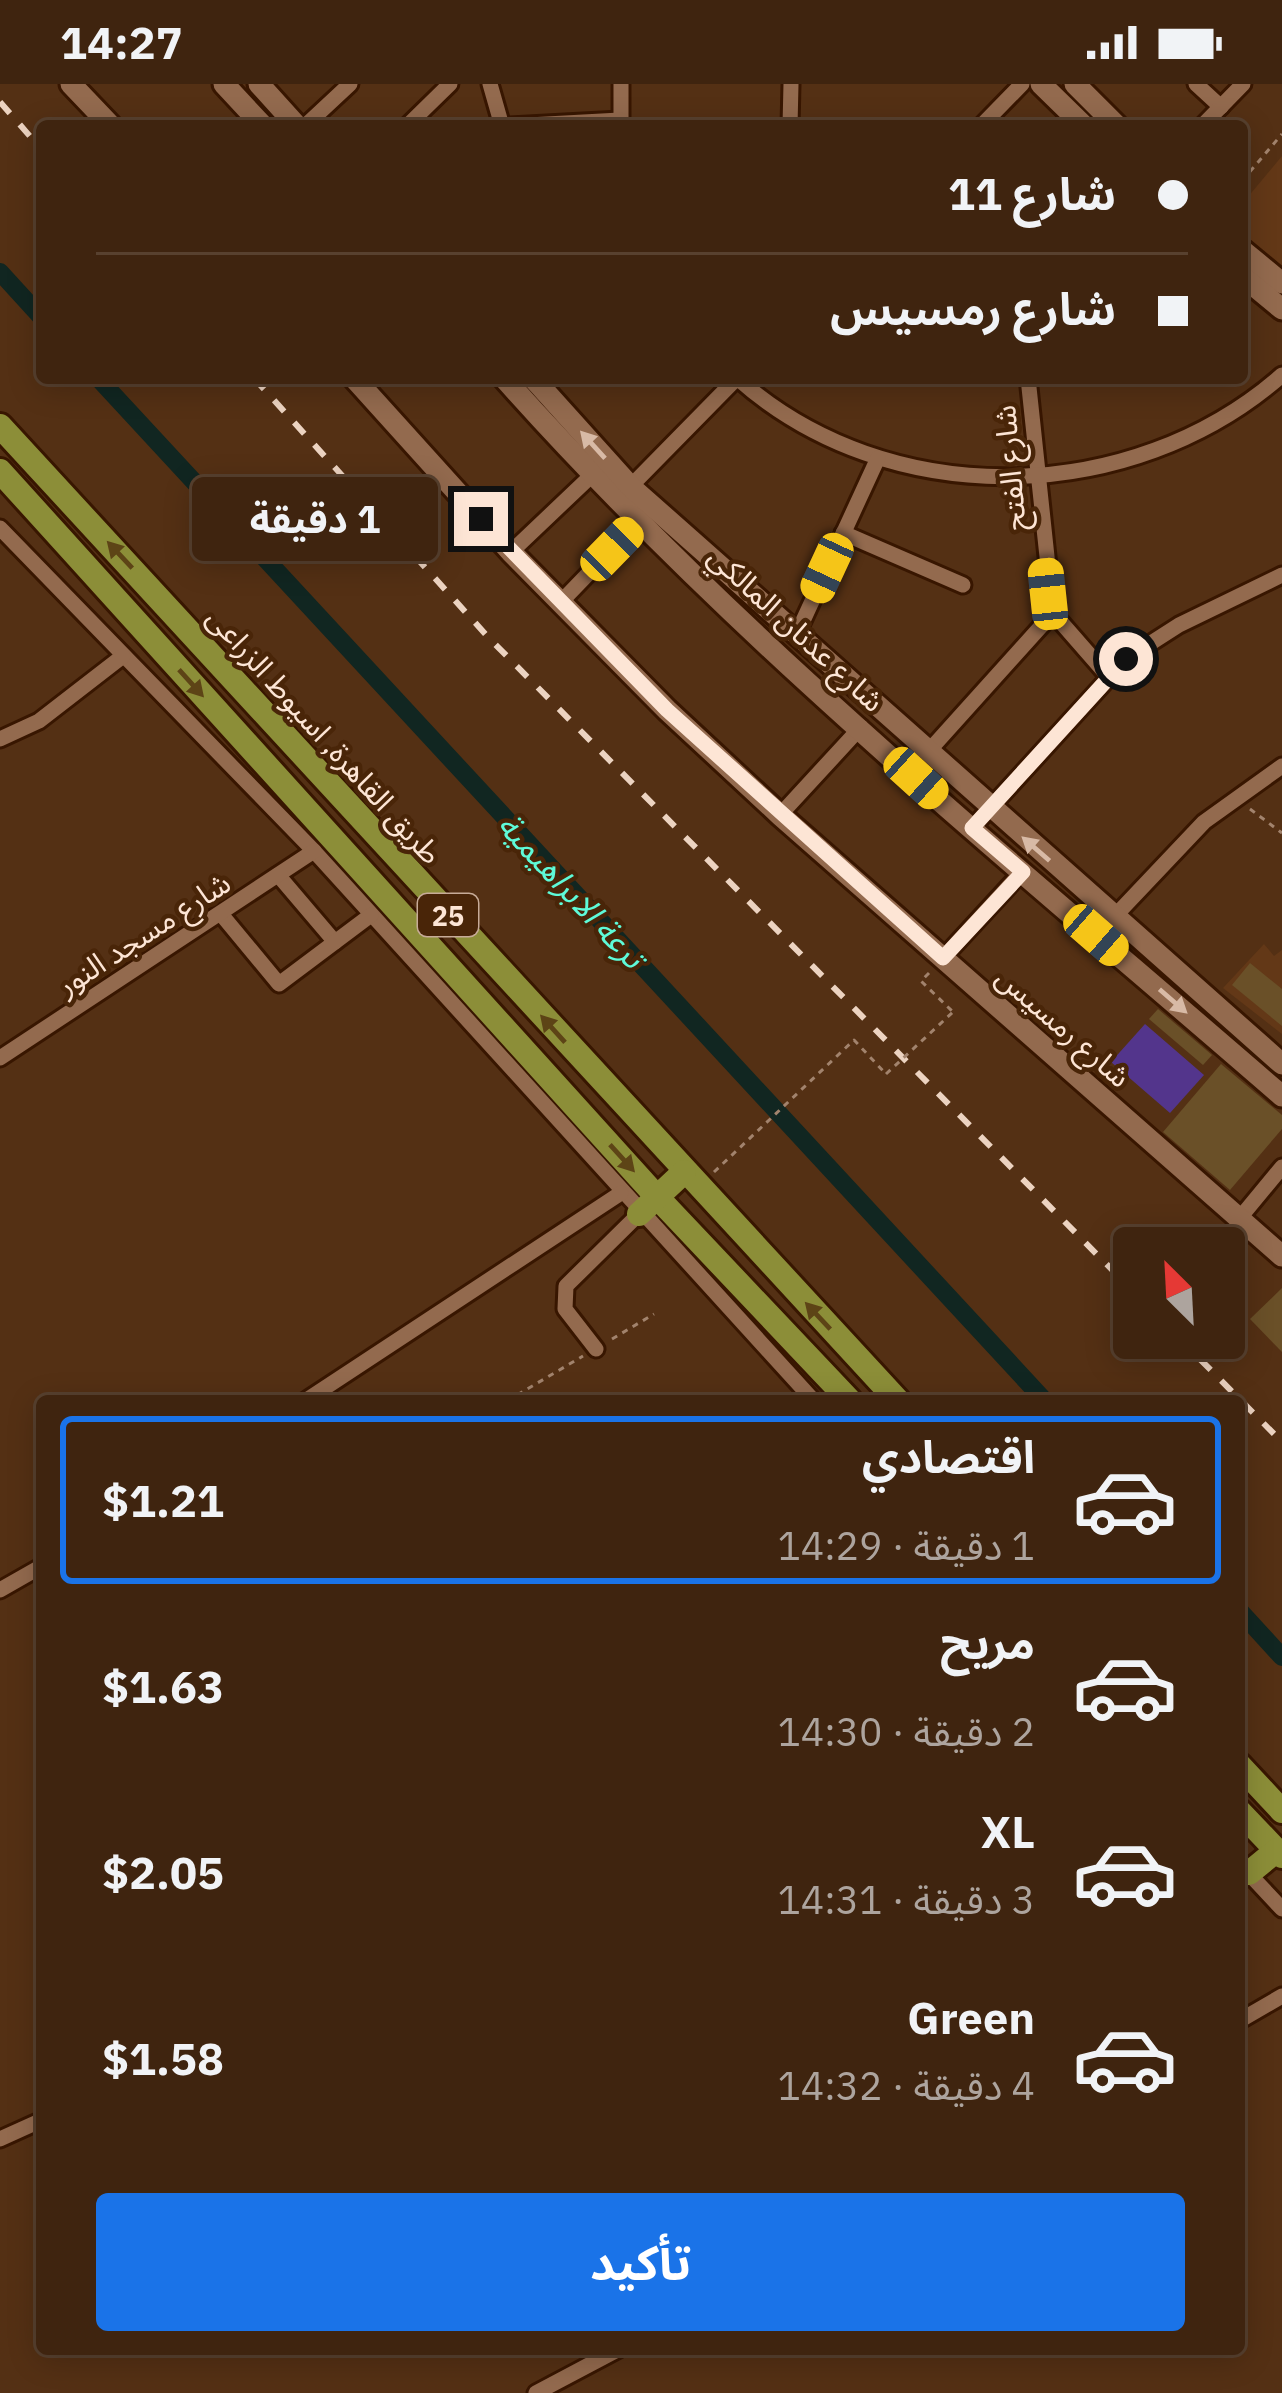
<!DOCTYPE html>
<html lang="ar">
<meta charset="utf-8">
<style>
:root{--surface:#3f240f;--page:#462c18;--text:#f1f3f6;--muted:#ada49e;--line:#58412f;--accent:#1a73e8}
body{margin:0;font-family:"IBM Plex Sans","Noto Sans Arabic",sans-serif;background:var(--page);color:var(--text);direction:rtl;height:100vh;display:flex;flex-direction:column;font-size:45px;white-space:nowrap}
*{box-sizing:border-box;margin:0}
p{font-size:39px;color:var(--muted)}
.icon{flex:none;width:66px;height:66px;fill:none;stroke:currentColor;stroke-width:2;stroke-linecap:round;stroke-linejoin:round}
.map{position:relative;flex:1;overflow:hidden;direction:ltr}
.drawer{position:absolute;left:36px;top:1311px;width:1209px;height:960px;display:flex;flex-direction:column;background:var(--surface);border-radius:12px;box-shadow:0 6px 30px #0003,0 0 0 3px var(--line);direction:rtl}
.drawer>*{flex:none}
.guide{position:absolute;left:36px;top:36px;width:1212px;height:264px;border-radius:12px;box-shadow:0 6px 30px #0003,0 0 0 3px var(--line);direction:rtl;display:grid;align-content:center;height:264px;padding:0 60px;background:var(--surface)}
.needle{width:78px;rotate:336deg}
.fabs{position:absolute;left:1113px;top:1143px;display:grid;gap:24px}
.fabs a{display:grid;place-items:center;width:132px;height:132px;border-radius:12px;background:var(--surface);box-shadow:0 6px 30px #0003,0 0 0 3px var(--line);font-size:60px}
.end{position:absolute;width:54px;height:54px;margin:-27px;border:15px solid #fde5d5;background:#111;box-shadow:0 0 0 6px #111}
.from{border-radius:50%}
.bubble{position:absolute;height:84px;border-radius:12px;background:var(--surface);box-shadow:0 6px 30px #0003,0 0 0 3px var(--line);font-size:39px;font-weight:700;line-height:84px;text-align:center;direction:rtl}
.car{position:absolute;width:36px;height:72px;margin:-36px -18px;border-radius:15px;box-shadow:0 0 9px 3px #0007;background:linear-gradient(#f5c518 24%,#345 0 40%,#f5c518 0 76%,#345 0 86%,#f5c518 0)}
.guide b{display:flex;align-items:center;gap:42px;height:114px;font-size:45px}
.guide b+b{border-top:3px solid var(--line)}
.guide i{width:30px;height:30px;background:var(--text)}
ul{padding:21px 0 0;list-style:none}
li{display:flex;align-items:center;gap:36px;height:168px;margin:0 24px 18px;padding:0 36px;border:6px solid transparent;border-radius:12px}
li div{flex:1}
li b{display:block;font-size:45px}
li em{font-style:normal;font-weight:700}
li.current{border-color:var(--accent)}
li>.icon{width:108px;height:108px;stroke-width:1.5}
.action{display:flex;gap:24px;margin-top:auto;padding:24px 60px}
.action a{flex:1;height:138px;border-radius:12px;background:var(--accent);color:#fff;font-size:48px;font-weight:700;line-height:138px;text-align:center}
.status{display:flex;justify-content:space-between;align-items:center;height:84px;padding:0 60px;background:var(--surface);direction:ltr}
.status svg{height:33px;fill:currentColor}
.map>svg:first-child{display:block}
.built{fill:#633817}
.green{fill:#53358c}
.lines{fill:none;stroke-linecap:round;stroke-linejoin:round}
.canal{stroke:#112621;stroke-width:18}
.building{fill:#6a5028}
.minor-casing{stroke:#381600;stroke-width:21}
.secondary-casing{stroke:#381600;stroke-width:27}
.trunk-casing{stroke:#381600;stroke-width:30}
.path{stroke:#a2836d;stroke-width:3;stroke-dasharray:6 6;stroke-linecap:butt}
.minor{stroke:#936a4e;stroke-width:15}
.secondary{stroke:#936a4e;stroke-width:21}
.trunk{stroke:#8c8e38;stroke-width:24}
.rail{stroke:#ecd3c1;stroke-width:6;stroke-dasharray:15 15;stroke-linecap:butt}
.path-bridge{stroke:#a2836d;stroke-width:3;stroke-dasharray:6 6;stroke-linecap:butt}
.oneway{fill:#d8baa6}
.oneway2{fill:#5d4416}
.route{stroke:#fde5d5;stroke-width:15}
.labels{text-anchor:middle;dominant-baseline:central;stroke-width:9;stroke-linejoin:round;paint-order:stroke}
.shield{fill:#492508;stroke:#c7ab98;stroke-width:3}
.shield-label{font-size:27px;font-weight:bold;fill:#fde5d5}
.street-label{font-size:30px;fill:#fde5d5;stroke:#492508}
.water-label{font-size:33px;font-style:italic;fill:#5efad8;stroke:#492508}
</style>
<div class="status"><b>14:27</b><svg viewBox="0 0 49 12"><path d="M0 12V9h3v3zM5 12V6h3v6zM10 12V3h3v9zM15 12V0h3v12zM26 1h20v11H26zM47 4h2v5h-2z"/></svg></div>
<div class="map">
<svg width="1282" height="2309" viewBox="0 0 1282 2309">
<rect width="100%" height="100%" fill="#543014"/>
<g class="built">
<polygon points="1282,72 1282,183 1242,149 1242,120"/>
<polygon points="1264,860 1274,872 1282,866 1282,950 1223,904"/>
</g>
<polygon class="green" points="1145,940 1204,991 1170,1029 1111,978"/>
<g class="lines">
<g class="canal">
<polyline points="0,188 42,234"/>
<polyline points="98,294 1045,1317"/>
<polyline points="1239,1526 1282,1573"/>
</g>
</g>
<g class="building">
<polygon points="1250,879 1282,905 1282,942 1232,901"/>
<polygon points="1158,925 1212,971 1203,981 1149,935"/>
<polygon points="1221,980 1282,1031 1282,1045 1230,1106 1163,1048"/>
<polygon points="1282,1204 1282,1268 1250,1235"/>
</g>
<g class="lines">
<g class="minor-casing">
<g id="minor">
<polyline points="490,0 502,42"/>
<polyline points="621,0 621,42"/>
<polyline points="1196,0 1221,23"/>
<polyline points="305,42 350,0"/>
<polyline points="407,42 450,0"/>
<polyline points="510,42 620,36"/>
<polyline points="790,42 791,0"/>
<polyline points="981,42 1022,0"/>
<polyline points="1202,42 1243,0"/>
<polyline points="1028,294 1053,529 1108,592"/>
<path d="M 627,406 L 737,294 C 888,429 1132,423 1282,291"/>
<polyline points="0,444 314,767 814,1317"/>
<polyline points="843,449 963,501"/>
<polyline points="511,468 591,392"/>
<polyline points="560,519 638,438"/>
<polyline points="796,552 878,374"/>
<polyline points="0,655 39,637 123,572"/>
<polyline points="927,669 1053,529"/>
<polyline points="780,731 861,643"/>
<polyline points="972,744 1126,575 1179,541 1282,491"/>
<polyline points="278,791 335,858"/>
<polyline points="221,830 279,900 371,831"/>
<polyline points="1097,851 1204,738 1282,682"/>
<polyline points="943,874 1023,787"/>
<polyline points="0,974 314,767"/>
<polyline points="1239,1135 1282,1083"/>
<polyline points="596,1265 565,1225 566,1202 639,1130"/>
<polyline points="305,1317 621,1109"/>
<polyline points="0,1506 42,1482"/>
<polyline points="1239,1779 1282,1825"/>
<polyline points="1239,1937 1282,1912"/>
<polyline points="0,2055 42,2036"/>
<polyline points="536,2309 619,2265"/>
</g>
</g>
<g class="secondary-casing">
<g id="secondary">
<polyline points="71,0 111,42"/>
<polyline points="224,0 263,42"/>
<polyline points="259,0 297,42"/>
<polyline points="1041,0 1084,42"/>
<polyline points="1075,0 1117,42"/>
<polyline points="1242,166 1282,199"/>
<polyline points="1242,192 1282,225"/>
<polyline points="354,294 511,468 667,626 780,731 1282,1172"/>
<path d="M 504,294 C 738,557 1016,781 1282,1012"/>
<polyline points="533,294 631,403 1282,980"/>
</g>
</g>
<g class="trunk-casing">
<g id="trunk">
<polyline points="0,342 898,1317"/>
<polyline points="0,387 657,1113 850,1317"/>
<polyline points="639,1130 684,1088"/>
<polyline points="1239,1681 1282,1727"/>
<polyline points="1239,1727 1282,1772"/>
<polyline points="1249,1789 1277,1766"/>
</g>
</g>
<g class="path">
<polyline points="1242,97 1282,50"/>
<polyline points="1250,725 1282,749"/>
<polyline points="929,889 921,897 953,928"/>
<polyline points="714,1088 854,956 886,990"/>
<polyline points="612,1255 654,1230"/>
<polyline points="507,1317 583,1272"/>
</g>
<use href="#minor" class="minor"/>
<use href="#secondary" class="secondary"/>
<use href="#trunk" class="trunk"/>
<g class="rail">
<polyline points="0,18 42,66"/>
<polyline points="254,294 488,553 1134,1208"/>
<polyline points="1179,1254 1282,1358"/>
</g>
<polyline class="path-bridge" points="886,990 953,928"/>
</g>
<defs><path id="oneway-solid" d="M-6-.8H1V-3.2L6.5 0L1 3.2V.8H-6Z" transform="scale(3)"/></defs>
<g class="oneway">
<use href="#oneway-solid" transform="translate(593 361) rotate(-132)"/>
<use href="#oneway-solid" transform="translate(1036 765) rotate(-139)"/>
<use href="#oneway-solid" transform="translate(1173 917) rotate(41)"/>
</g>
<g class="oneway2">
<use href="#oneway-solid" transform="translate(120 471) rotate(-133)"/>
<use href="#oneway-solid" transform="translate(191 599) rotate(48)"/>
<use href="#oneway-solid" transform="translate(553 945) rotate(-132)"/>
<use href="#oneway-solid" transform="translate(622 1074) rotate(48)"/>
<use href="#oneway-solid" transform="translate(818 1232) rotate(-133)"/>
</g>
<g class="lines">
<polyline class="route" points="481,435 667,626 943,874 1023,788 972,744 1126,575"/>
</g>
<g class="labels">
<rect class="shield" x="418" y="810" width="60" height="42" rx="9"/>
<g class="shield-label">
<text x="448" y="831">25</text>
</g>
<g class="street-label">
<text transform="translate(1009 384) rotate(-95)">شارع الفتح</text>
<text transform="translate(797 544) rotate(43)">شارع عدنان المالكي</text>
<text transform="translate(325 651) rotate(48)">طريق القاهرة, اسيوط الزراعى</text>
<text transform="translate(143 849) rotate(-33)">شارع مسجد النور</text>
<text transform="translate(1064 942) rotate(41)">شارع رمسيس</text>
</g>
<g class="water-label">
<text transform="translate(572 806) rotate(47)">ترعة الابراهيمية</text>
</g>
</g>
</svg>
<div class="fabs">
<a><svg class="needle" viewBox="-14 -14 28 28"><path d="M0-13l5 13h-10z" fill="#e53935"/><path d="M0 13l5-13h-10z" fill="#ada49e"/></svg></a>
</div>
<i class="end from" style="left:1126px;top:575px"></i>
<i class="end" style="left:481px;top:435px"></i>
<div class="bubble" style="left:192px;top:393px;width:246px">1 دقيقة</div>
<i class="car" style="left:612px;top:465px;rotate:44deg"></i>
<i class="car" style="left:827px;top:484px;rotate:205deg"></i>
<i class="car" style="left:1048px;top:510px;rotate:354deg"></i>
<i class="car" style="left:916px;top:694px;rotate:132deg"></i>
<i class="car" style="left:1096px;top:851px;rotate:131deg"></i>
<div class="guide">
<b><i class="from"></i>شارع 11</b>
<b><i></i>شارع رمسيس</b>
</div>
<section class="drawer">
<ul>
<li class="current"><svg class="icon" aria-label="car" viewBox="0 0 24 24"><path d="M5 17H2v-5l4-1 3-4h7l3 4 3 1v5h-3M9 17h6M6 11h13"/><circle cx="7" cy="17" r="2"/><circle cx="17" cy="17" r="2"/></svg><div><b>اقتصادي</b><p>1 دقيقة · 14:29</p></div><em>$1.21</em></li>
<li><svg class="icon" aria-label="car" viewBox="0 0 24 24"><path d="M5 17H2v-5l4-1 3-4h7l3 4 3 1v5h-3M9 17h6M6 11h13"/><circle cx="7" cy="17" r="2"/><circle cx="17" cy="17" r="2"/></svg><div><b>مريح</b><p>2 دقيقة · 14:30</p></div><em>$1.63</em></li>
<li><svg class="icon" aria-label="car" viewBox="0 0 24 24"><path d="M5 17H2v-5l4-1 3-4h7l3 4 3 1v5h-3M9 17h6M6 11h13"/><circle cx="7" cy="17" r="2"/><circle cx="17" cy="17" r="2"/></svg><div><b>XL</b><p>3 دقيقة · 14:31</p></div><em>$2.05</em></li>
<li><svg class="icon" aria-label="car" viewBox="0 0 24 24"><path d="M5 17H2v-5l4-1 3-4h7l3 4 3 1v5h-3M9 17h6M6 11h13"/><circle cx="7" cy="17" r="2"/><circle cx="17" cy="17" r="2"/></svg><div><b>Green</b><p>4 دقيقة · 14:32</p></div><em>$1.58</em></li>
</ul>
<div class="action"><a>تأكيد</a></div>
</section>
</div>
